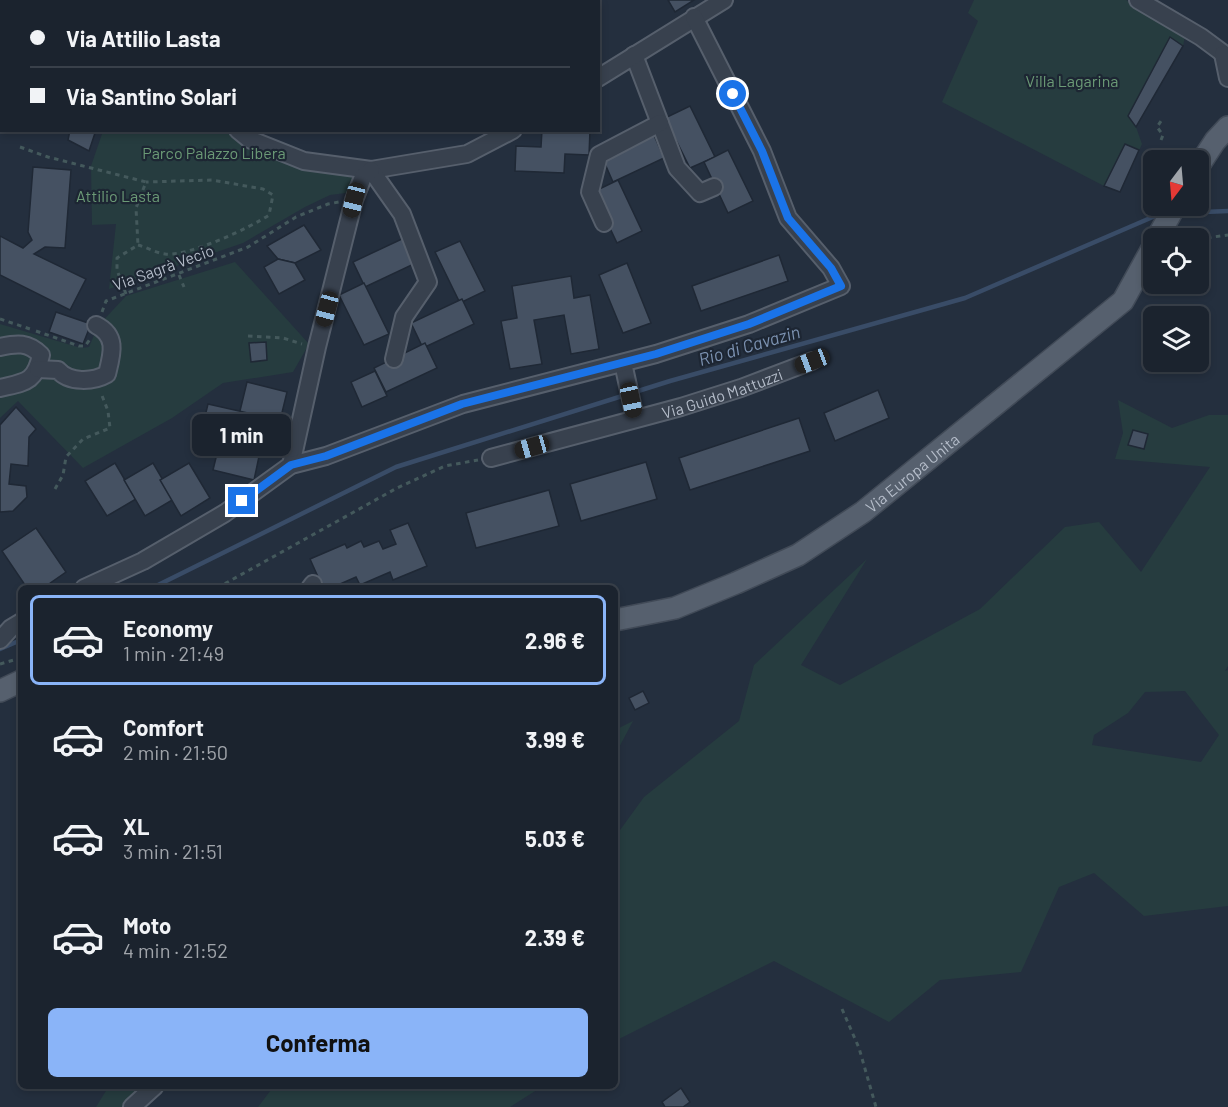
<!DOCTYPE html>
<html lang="it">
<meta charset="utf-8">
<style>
:root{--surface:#1b232e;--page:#282f3a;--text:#f1f3f6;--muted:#a0a4aa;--line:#39404a;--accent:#8ab4f8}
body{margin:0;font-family:Barlow,sans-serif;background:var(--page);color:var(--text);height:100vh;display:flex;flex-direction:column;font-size:22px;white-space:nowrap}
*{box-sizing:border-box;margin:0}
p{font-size:20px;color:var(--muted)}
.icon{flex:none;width:33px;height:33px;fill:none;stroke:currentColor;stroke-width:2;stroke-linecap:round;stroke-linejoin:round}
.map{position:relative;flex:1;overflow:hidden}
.sheet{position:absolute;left:18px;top:585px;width:600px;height:504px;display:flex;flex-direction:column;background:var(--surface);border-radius:9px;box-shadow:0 3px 9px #0003,0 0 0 2px var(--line)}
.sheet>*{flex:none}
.top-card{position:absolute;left:0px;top:0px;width:600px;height:132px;box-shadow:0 3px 9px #0003,0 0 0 2px var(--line);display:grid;align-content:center;height:132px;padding:0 30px;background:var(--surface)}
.needle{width:39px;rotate:196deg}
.controls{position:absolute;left:1143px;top:150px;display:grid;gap:12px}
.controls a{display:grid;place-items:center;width:66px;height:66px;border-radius:9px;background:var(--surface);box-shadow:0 3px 9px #0003,0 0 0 2px var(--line);font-size:30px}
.end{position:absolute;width:27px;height:27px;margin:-14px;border:8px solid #1a73e8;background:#fff;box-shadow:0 0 0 3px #fff}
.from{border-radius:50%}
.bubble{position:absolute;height:42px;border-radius:9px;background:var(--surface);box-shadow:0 3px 9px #0003,0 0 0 2px var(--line);font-size:20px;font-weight:700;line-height:42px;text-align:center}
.car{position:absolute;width:18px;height:36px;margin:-18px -9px;border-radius:8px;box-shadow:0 0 4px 2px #0007;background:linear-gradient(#222 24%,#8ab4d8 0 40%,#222 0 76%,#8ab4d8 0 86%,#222 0)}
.top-card b{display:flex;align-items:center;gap:21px;height:57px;font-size:22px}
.top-card b+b{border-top:2px solid var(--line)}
.top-card i{width:15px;height:15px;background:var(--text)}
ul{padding:10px 0 0;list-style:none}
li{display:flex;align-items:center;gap:18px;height:90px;margin:0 12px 9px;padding:0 18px;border:3px solid transparent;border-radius:9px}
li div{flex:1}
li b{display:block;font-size:22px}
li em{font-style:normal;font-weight:700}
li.on{border-color:var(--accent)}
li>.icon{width:54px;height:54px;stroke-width:1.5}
.cta{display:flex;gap:12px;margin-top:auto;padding:12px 30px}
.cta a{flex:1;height:69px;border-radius:9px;background:var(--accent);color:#111;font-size:24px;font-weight:700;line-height:69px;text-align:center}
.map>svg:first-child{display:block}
.green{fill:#263c3f;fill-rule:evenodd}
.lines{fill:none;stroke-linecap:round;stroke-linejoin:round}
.stream{stroke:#394c67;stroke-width:4.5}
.building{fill:#455162;stroke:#1f2835;stroke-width:1.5}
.minor-casing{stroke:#565f6c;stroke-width:20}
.major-casing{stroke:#414a57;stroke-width:24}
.path{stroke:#44595c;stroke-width:3;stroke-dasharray:4.5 4.5;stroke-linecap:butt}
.minor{stroke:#38414e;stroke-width:16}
.major{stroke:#56606e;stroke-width:21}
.route{stroke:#1a73e8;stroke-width:8}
.labels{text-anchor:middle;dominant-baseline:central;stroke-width:4.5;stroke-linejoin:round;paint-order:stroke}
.park-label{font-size:16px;fill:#6b9a76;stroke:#1d2633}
.street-label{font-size:16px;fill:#b4bcc9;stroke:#1d2633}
.water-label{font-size:18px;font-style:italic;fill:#7c92b1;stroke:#1d2633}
</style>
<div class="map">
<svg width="1228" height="1107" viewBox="0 0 1228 1107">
<rect width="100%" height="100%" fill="#242f3e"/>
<g class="green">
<polygon points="272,0 582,0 271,1"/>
<polygon points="974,0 1126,0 1186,31 1183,46 1136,127 1142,144 1120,192 1104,186 942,102 978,21 968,13"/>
<polygon points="103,131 227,131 246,143 349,172 356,180 354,186 346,193 330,195 305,207 243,243 109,289 116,224 92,225 91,166"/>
<polygon points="235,262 309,344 293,372 223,383 172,418 83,468 18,401 0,418 0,324 81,348 89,347 98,326 126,296"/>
<path d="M 1118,400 L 1172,428 L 1209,415 L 1228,415 L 1228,666 L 1225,671 L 1228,670 L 1228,906 L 1144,916 L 1094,873 L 1059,887 L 1021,972 L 940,980 L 889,1022 L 774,961 L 615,1041 L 615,837 L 644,797 L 739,721 L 754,665 L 867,559 L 801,665 L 840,685 L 980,609 L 1065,527 L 1099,522 L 1141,572 L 1210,467 L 1115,459 L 1123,433 ZM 1185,691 L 1219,735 L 1201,762 L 1092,745 L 1094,735 L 1128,713 L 1145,692 Z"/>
<polygon points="633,721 615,755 615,730"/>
<polygon points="109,1086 150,1086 134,1107 96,1107"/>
<polygon points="274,1086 543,1086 510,1107 258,1107"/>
</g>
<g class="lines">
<g class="stream">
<polyline points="1180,213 1228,211"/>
<polyline points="152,588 396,467 670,381 965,298 1162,213"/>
<polyline points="0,649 21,640"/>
</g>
</g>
<g class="building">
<polygon points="84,0 155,0 83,2"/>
<polygon points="668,0 694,0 675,12"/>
<polygon points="2,33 2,81 0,84 0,35"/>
<polygon points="1170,37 1183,46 1136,127 1128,116"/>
<polygon points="690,106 715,157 690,168 665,118"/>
<polygon points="70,130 96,130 89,151 68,140"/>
<polygon points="542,130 590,130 589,155 565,154 564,173 515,171 516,146 541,147"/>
<polygon points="653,133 664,158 613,182 602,157"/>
<polygon points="1125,144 1139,150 1120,192 1104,186"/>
<polygon points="728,150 753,201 728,213 704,162"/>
<polygon points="33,167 71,170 65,248 45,247 34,254 86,279 70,310 0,275 0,236 23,248 32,240 28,232"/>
<polygon points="618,180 642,231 617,243 593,192"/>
<polygon points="304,225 321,250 295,263 278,259 267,246"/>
<polygon points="404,238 416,263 365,287 353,262"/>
<polygon points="460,241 485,291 460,303 435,252"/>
<polygon points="779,255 788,281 701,311 692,286"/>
<polygon points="278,259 295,263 305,280 279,294 264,267"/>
<polygon points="627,263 651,323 623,333 599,275"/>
<polygon points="571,276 574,298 590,295 599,349 571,354 564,315 534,320 542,364 510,369 501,321 517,318 512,286"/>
<polygon points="364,283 389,334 364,345 339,295"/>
<polygon points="462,299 474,324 423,348 411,323"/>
<polygon points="56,312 91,324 83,344 49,332"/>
<polygon points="266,342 267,360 251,362 249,343"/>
<polygon points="425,343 437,368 386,392 374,368"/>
<polygon points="375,371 387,396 362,407 351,382"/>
<polygon points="247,382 287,392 279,425 239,415"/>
<polygon points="878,390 889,418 835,441 824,413"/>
<polygon points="208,404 248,413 240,446 200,437"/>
<polygon points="16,407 36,429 29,437 28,466 11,464 9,484 26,486 27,497 13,511 0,512 0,425"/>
<polygon points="799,418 810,451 690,490 679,458"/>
<polygon points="1133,430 1148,434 1144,449 1128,445"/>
<polygon points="221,437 261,447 254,480 213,470"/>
<polygon points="646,462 657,499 581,521 570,484"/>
<polygon points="115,463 136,499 107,516 85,481"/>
<polygon points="153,463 174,499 145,516 124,480"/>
<polygon points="189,463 210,498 181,516 160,480"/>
<polygon points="549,490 559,526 476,548 466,513"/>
<polygon points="408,523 427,566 393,580 390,572 360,585 356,577 331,588 323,588 310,559 345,544 347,548 361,541 364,547 379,541 383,549 396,544 390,530"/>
<polygon points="36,528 66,572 43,588 27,588 2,551"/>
<polygon points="643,691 649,703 635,710 629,698"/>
<polygon points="681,1088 690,1102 683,1107 665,1107 662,1102"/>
</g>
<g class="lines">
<g class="minor-casing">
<g id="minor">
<polyline points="10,0 13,2"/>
<polyline points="69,0 71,2"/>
<polyline points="1138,0 1201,37 1228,57"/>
<polyline points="592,2 592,0"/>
<polyline points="1223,54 1228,78"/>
<polyline points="634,55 677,168 700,193 714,187"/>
<polyline points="598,78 724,0"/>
<polyline points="0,97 2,95"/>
<polyline points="238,130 249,139 304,161 371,170 467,154 513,130"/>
<polyline points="371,170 402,214 428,282 404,317 394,359"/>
<polyline points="604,223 590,192 599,155 660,123"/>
<path d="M 0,347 C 17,343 28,342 41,355 C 35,383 25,382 0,388"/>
<polyline points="623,363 635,418"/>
<path d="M 38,369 L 58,370 C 69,383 93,382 107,374 C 112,354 118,336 96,325"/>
<path id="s1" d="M 491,458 L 681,407 L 741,388 L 812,361"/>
<polyline points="291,465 317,347 354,200 363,177 371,170"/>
<polyline points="84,588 143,561 225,513 291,465 326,456 463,404 656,354 749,324 841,286 831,268 788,218 762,151 694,17"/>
<polyline points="310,588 313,584"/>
<polyline points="0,640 11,628 21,622"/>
<polyline points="132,1107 155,1086"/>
</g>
</g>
<g class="major-casing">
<g id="major">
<polyline points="1198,167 1215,141 1228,127"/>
<polyline points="1157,238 1175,206"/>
<path id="s2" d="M 615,620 L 675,608 L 736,583 L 798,555 L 863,512 L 1123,301 L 1154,245"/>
<polyline points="0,691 21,681"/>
</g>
</g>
<g class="path">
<polyline points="1161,140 1163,135 1157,127 1161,121"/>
<polyline points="20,147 48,157 146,182 136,208 138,245"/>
<polyline points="1198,239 1228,235"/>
<path d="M 138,245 C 146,247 156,253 165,254 C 187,257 250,228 269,215 L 273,195 L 263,189 L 212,180 L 146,182"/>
<polyline points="179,275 184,287"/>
<polyline points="126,294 117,270 117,258 138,245"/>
<polyline points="102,312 106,301 248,247 296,217 328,204 339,202"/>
<polyline points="0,319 30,329"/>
<polyline points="36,331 79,346 85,346 91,338"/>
<polyline points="248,336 283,338 302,344"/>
<polyline points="55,489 63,475 66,457 83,439 110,428 108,411 101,393"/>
<polyline points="217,588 397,488 445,466 478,460"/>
<polyline points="0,664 21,658"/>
<polyline points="842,1009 859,1048 876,1107"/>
</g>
<use href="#minor" class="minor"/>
<use href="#major" class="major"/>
</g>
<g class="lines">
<polyline class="route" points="242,501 291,465 326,456 462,404 656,354 749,324 841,286 831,268 788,218 762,151 733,94"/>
</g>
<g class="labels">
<g class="park-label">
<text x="1072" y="80">Villa Lagarina</text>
<text x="214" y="152">Parco Palazzo Libera</text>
<text x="118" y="195">Attilio Lasta</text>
</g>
<g class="street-label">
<text transform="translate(163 267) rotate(-20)">Via Sagrà Vecio</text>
<text stroke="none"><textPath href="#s1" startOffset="240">Via Guido Mattuzzi</textPath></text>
<text stroke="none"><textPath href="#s2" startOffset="336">Via Europa Unita</textPath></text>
</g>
<g class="water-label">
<text transform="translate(749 345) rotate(-16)">Rio di Cavazin</text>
</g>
</g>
</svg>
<div class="controls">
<a><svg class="needle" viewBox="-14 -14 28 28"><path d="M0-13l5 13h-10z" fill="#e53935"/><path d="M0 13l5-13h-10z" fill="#a0a4aa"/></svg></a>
<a><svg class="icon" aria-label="locate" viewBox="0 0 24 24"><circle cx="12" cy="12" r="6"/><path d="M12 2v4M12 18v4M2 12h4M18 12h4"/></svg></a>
<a><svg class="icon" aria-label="layers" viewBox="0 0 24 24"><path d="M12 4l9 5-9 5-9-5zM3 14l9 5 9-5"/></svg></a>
</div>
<i class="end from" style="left:733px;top:94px"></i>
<i class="end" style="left:242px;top:501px"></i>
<div class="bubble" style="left:192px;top:414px;width:99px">1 min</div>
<i class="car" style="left:354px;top:200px;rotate:194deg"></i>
<i class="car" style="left:327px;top:309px;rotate:195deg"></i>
<i class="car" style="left:812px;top:361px;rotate:249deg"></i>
<i class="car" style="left:631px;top:400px;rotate:168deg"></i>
<i class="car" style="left:532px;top:447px;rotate:254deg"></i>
<div class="top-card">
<b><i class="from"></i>Via Attilio Lasta</b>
<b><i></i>Via Santino Solari</b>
</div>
<section class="sheet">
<ul>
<li class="on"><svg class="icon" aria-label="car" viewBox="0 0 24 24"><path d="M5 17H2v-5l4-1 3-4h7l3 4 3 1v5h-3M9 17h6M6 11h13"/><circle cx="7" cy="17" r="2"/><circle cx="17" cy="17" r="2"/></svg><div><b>Economy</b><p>1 min · 21:49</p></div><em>2.96 €</em></li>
<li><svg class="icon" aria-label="car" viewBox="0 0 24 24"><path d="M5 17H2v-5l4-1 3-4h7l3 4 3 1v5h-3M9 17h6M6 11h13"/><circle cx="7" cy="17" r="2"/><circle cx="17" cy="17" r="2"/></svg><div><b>Comfort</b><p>2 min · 21:50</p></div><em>3.99 €</em></li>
<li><svg class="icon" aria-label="car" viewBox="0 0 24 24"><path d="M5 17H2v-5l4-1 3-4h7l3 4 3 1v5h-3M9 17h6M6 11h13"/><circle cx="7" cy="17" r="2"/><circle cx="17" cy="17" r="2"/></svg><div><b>XL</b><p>3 min · 21:51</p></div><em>5.03 €</em></li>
<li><svg class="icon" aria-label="car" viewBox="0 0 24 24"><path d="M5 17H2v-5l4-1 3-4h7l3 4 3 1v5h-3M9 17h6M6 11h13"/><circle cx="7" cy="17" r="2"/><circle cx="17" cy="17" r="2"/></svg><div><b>Moto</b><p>4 min · 21:52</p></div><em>2.39 €</em></li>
</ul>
<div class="cta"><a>Conferma</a></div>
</section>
</div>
